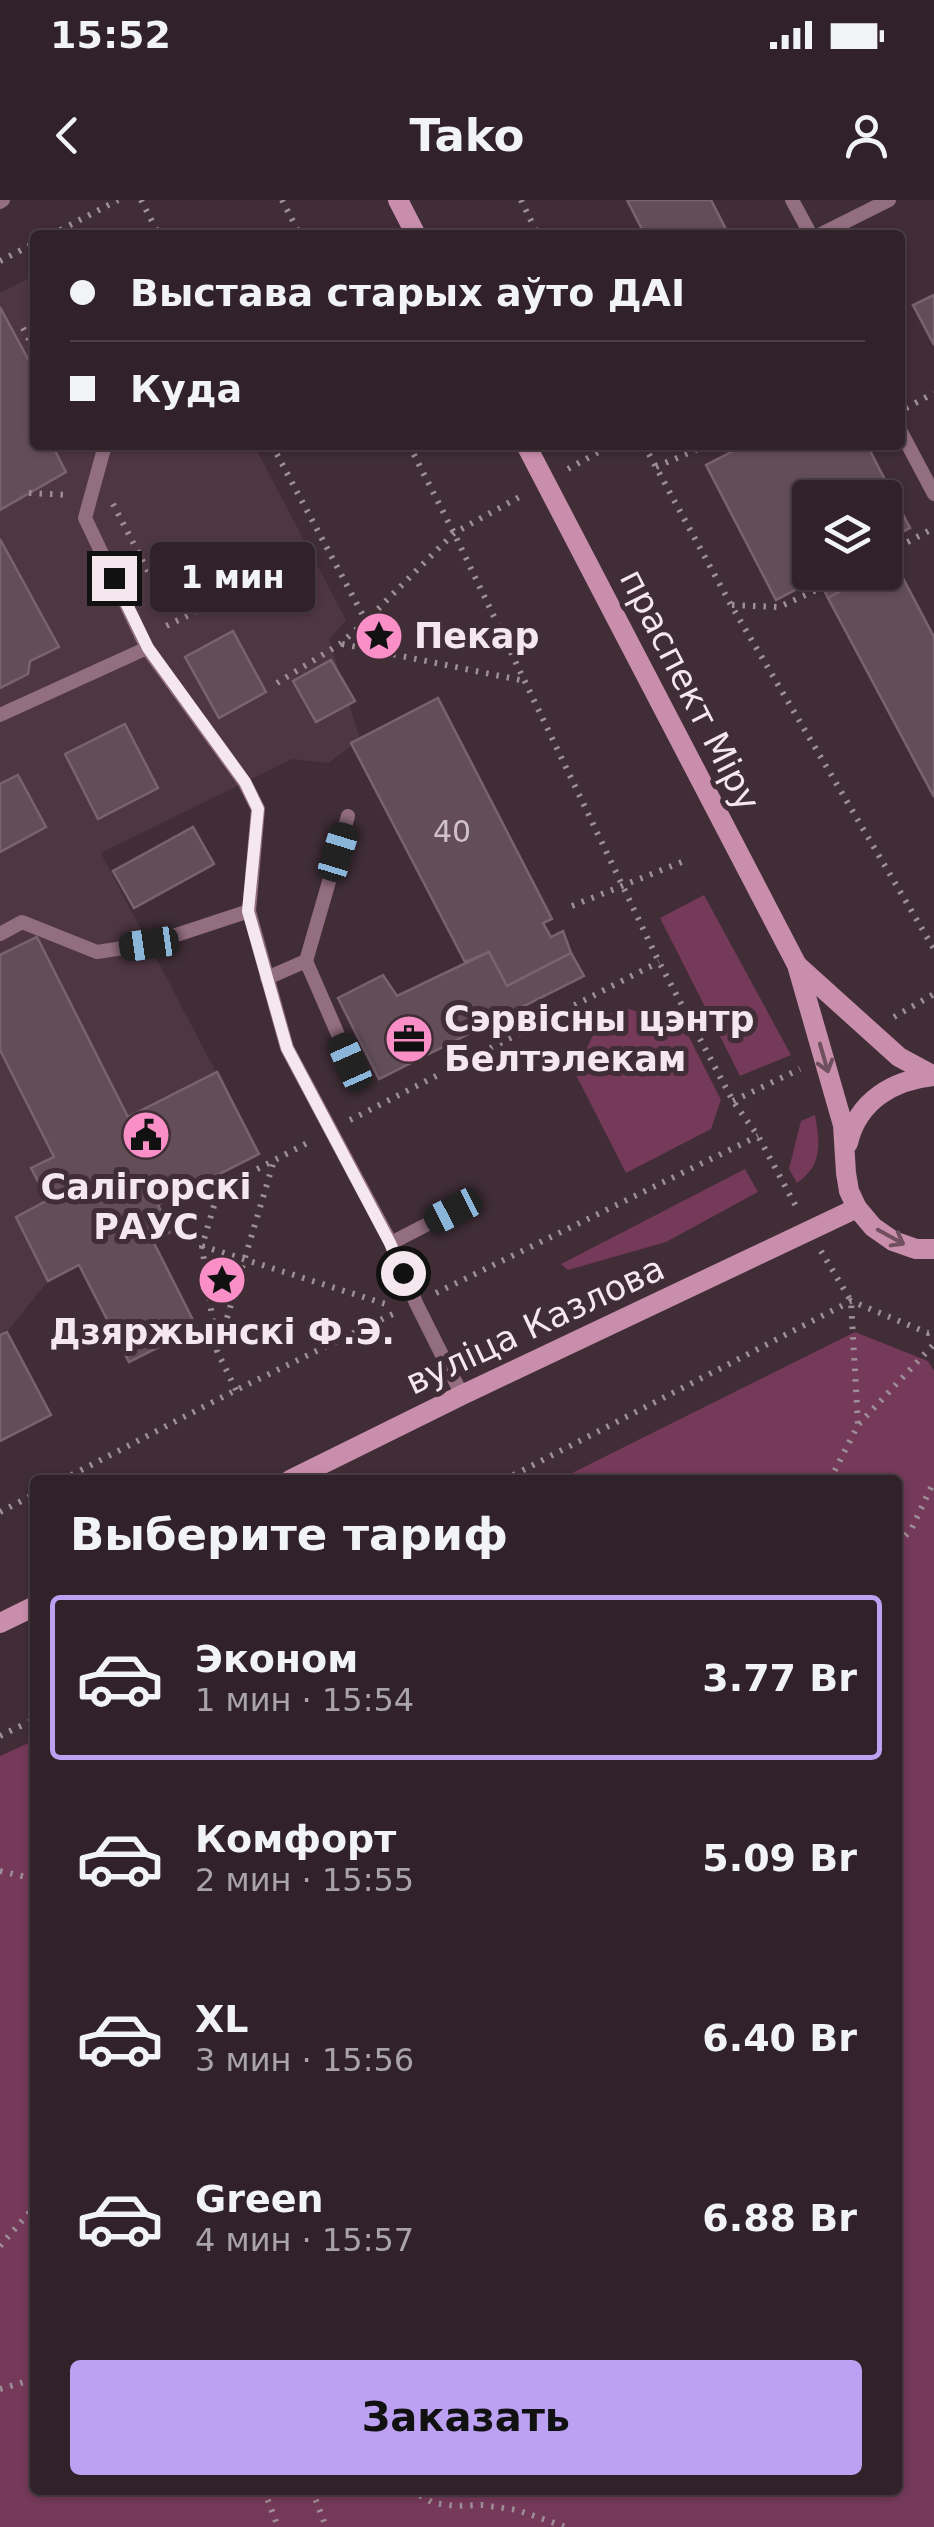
<!DOCTYPE html>
<html lang="ru">
<meta charset="utf-8">
<style>
:root{--surface:#302228;--page:#382a30;--text:#f1f3f6;--muted:#a8a4a8;--line:#4b3f45;--accent:#bca0f2}
body{margin:0;font-family:"DejaVu Sans",sans-serif;background:var(--page);color:var(--text);height:100vh;display:flex;flex-direction:column;font-size:38px;white-space:nowrap}
*{box-sizing:border-box;margin:0}
p{font-size:32px;color:var(--muted)}
.icon{flex:none;width:55px;height:55px;fill:none;stroke:currentColor;stroke-width:2;stroke-linecap:round;stroke-linejoin:round}
.map{position:relative;flex:1;overflow:hidden}
.panel{position:absolute;left:30px;top:1275px;width:872px;height:1020px;display:flex;flex-direction:column;background:var(--surface);border-radius:10px;box-shadow:0 2px 8px #0004,0 0 0 2px var(--line)}
.panel>*{flex:none}
.hud{position:absolute;left:30px;top:30px;width:875px;height:220px;border-radius:10px;box-shadow:0 2px 8px #0004,0 0 0 2px var(--line);display:grid;align-content:center;height:220px;padding:0 40px;background:var(--surface)}
.tools{position:absolute;left:792px;top:280px;display:grid;gap:20px}
.tools a{display:grid;place-items:center;width:110px;height:110px;border-radius:10px;background:var(--surface);box-shadow:0 2px 8px #0004,0 0 0 2px var(--line);font-size:50px}
.end{position:absolute;width:45px;height:45px;margin:-22px;border:12px solid #f4e7ed;background:#111;box-shadow:0 0 0 5px #111}
.from{border-radius:50%}
.bubble{position:absolute;height:70px;border-radius:10px;background:var(--surface);box-shadow:0 2px 8px #0004,0 0 0 2px var(--line);font-size:32px;font-weight:700;line-height:70px;text-align:center}
.car{position:absolute;width:30px;height:60px;margin:-30px -15px;border-radius:12px;box-shadow:0 0 8px 2px #0007;background:linear-gradient(#222 24%,#8ab4d8 0 40%,#222 0 76%,#8ab4d8 0 86%,#222 0)}
.hud b{display:flex;align-items:center;gap:35px;height:95px;font-size:38px}
.hud b+b{border-top:2px solid var(--line)}
.hud i{width:25px;height:25px;background:var(--text)}
ul{padding:0;list-style:none}
li{display:flex;align-items:center;gap:30px;height:165px;margin:0 20px 15px;padding:0 20px;border:5px solid transparent;border-radius:10px}
li div{flex:1}
li b{display:block;font-size:38px}
li em{font-style:normal;font-weight:700}
li.on{border-color:var(--accent)}
li>.icon{width:90px;height:90px;stroke-width:1.5}
h2{padding:0 40px;font-size:45px;line-height:120px}
.primary-button{display:flex;gap:20px;margin-top:auto;padding:20px 40px}
.primary-button a{flex:1;height:115px;border-radius:10px;background:var(--accent);color:#111;font-size:40px;font-weight:700;line-height:115px;text-align:center}
.status{display:flex;justify-content:space-between;align-items:center;height:70px;padding:0 50px;background:var(--surface);direction:ltr}
.status svg{height:28px;fill:currentColor}
header{display:flex;justify-content:space-between;align-items:center;height:130px;padding:0 40px;background:var(--surface);font-size:45px;font-weight:700}
.map>svg:first-child{display:block}
.built{fill:#4e3642}
.green{fill:#753959}
.building{fill:#634e58;stroke:#79636e;stroke-width:2.5}
.lines{fill:none;stroke-linecap:round;stroke-linejoin:round}
.path{stroke:#9e8e95;stroke-width:6;stroke-dasharray:2.5 8;stroke-linecap:butt}
.service{stroke:#936e80;stroke-width:14}
.secondary{stroke:#c98eab;stroke-width:20}
.oneway{stroke:#704f5f}
.route{stroke:#f4e7ed;stroke-width:12}
.labels{text-anchor:middle;dominant-baseline:central;stroke-width:10;stroke-linejoin:round;paint-order:stroke}
.number-label{font-size:30px;fill:#d0c1c8}
.poi-label{font-size:35px;font-weight:bold;fill:#f4e7ed;stroke:#402d36;text-anchor:start}
.street-label{font-size:35px;fill:#f4e7ed;stroke:#402d36}
</style>
<div class="status"><b>15:52</b><svg viewBox="0 0 49 12"><path d="M0 12V9h3v3zM5 12V6h3v6zM10 12V3h3v9zM15 12V0h3v12zM26 1h20v11H26zM47 4h2v5h-2z"/></svg></div>
<header><svg class="icon" aria-label="back" viewBox="0 0 24 24"><path d="M15 5l-7 7 7 7"/></svg>Tako<svg class="icon" aria-label="person" viewBox="0 0 24 24"><circle cx="12" cy="8" r="4"/><path d="M4 21q1-7 8-7t8 7"/></svg></header>
<div class="map">
<svg width="934" height="2327" viewBox="0 0 934 2327">
<rect width="100%" height="100%" fill="#402d36"/>
<polygon class="built" points="35,75 35,245 254,245 346,420 329,439 360,539 329,563 292,559 101,653 259,954 159,1005 172,1031 153,1042 197,1128 129,1162 80,1065 48,1081 7,1132 51,1215 0,1241 0,93"/>
<g class="green">
<polygon points="704,695 791,855 740,876 660,718"/>
<polygon points="623,807 684,827 721,900 711,929 626,973 575,873 601,818"/>
<path d="M 815,915 C 820,944 823,964 797,983 L 789,969 L 801,921 Z"/>
<polygon points="745,969 758,992 666,1042 568,1070 561,1064"/>
<polygon points="855,1132 928,1161 934,1171 934,2327 0,2327 0,1556 35,1540 35,2290 898,2290 898,1280 558,1280"/>
</g>
<g class="building">
<polygon points="627,0 711,0 729,35 645,35"/>
<polygon points="934,95 934,145 913,105"/>
<polygon points="0,107 35,172 35,245 52,245 66,272 0,310"/>
<polygon points="745,245 867,245 910,328 885,341 885,298 810,298 810,372 876,372 828,398 818,378 776,400 706,265"/>
<polygon points="0,339 59,447 30,461 28,474 0,488"/>
<polygon points="895,363 934,437 934,597 828,398 876,372 885,372 885,368"/>
<polygon points="233,431 266,492 219,518 185,457"/>
<polygon points="331,460 355,501 316,522 293,481"/>
<polygon points="438,498 552,719 543,723 551,737 563,731 571,753 507,786 489,752 465,762 351,543"/>
<polygon points="125,524 158,588 98,619 65,554"/>
<polygon points="18,575 46,627 0,652 0,584"/>
<polygon points="193,627 214,664 134,708 113,671"/>
<polygon points="37,737 128,917 217,872 259,954 158,1005 172,1031 153,1041 197,1128 129,1162 79,1065 48,1081 16,1017 48,1000 31,968 54,957 0,850 0,755"/>
<polygon points="489,752 507,786 571,753 584,776 379,879 338,798 383,775 397,796"/>
<polygon points="7,1132 51,1215 0,1241 0,1135"/>
</g>
<g class="lines">
<g class="path">
<polyline points="141,0 159,35"/>
<polyline points="282,0 300,35"/>
<polyline points="521,0 538,35"/>
<polyline points="51,35 118,0"/>
<polyline points="0,61 35,43"/>
<polyline points="23,128 35,151"/>
<polyline points="906,208 934,193"/>
<polyline points="272,245 366,421"/>
<polyline points="409,245 454,333 659,762 733,901 758,936 798,1010"/>
<polyline points="644,245 731,405 934,749"/>
<polyline points="656,267 707,245"/>
<polyline points="568,269 611,245"/>
<polyline points="29,293 68,295"/>
<polyline points="113,304 152,379 195,412 160,429"/>
<polyline points="889,352 934,328"/>
<polyline points="732,405 779,407 823,387"/>
<polyline points="342,444 525,481"/>
<polyline points="277,483 340,444 366,421 454,333 523,295"/>
<polyline points="572,706 684,661"/>
<polyline points="894,817 934,794"/>
<polyline points="733,901 800,869"/>
<polyline points="350,920 659,762"/>
<polyline points="202,1046 392,1106"/>
<polyline points="821,1051 851,1101 858,1225"/>
<polyline points="436,1093 758,936"/>
<polyline points="218,1148 273,964"/>
<polyline points="236,1190 217,1151 202,1046 219,989 313,940"/>
<polyline points="62,1280 236,1190 397,1112"/>
<polyline points="504,1280 851,1101 928,1133 934,1131"/>
<polyline points="830,1280 858,1225 934,1144"/>
<polyline points="0,1312 35,1294"/>
<polyline points="898,1343 911,1330 934,1281"/>
<polyline points="0,1536 35,1519"/>
<polyline points="0,1671 35,1679"/>
<polyline points="0,2046 35,2006"/>
<polyline points="0,2189 35,2179"/>
<polyline points="264,2290 278,2327"/>
<polyline points="312,2290 326,2327"/>
<polyline points="411,2290 433,2303 456,2306 482,2305 517,2310 566,2327"/>
</g>
<g class="service">
<polyline points="792,0 811,35"/>
<polyline points="0,2 3,0"/>
<polyline points="819,35 889,0"/>
<polyline points="900,230 934,294"/>
<polyline points="105,245 85,318 147,448"/>
<polyline points="0,515 147,448 245,583 258,609 249,711 287,848 391,1043 416,1103 462,1195"/>
<polyline points="0,734 22,722 97,752 149,744 249,711"/>
<polyline points="306,761 348,616"/>
<polyline points="267,778 306,761 350,862"/>
<polyline points="391,1043 453,1011"/>
</g>
<g class="secondary">
<polyline points="398,0 416,35"/>
<polyline points="526,245 797,765 843,925 846,973 849,991 857,1008 873,1027 893,1041 916,1049 934,1049"/>
<polyline points="798,766 899,857 934,876"/>
<path d="M 848,943 C 858,900 894,880 934,876"/>
<polyline points="290,1280 462,1195 857,1008"/>
<polyline points="0,1423 35,1406"/>
</g>
</g>
<defs><path id="oneway-shaft" d="M-6 0H5M1.5-3L5.5 0L1.5 3" fill="none" stroke-width="1.6" stroke-linecap="round" stroke-linejoin="round" transform="scale(2.5)"/></defs>
<g class="oneway">
<use href="#oneway-shaft" transform="translate(824 858) rotate(74)"/>
<use href="#oneway-shaft" transform="translate(891 1037) rotate(29)"/>
</g>
<g class="lines">
<polyline class="route" points="114,378 148,448 245,582 258,609 248,711 287,848 390,1043 403,1073"/>
</g>
<defs>
<g id="sight-disc" transform="scale(2.5)"><circle r="9.5" fill="#fa8fc7" stroke="#402d36"/><path d="M0-6L1.8-2.2L6-1.7L2.9 1.2L3.7 5.4L0 3.3L-3.7 5.4L-2.9 1.2L-6-1.7L-1.8-2.2Z" fill="#111"/></g>
<g id="office-disc" transform="scale(2.5)"><circle r="9.5" fill="#fa8fc7" stroke="#402d36"/><path d="M-6-3h4V-5.5h4V-3h4V5H-6ZM-1-4.5V-3h2v-1.5ZM-6 0V1H6V0Z" fill="#111"/></g>
<g id="civic-disc" transform="scale(2.5)"><circle r="9.5" fill="#fa8fc7" stroke="#402d36"/><path d="M-.6-6.5H3V-4.5H.6V-3L4-1V1h2V6H-6V1h2V-1L-.6-3ZM-1.2 2.5V6h2.4V2.5Z" fill="#111"/></g>
</defs>
<g fill-rule="evenodd">
<use href="#sight-disc" x="379" y="436"/>
<use href="#office-disc" x="409" y="839"/>
<use href="#civic-disc" x="146" y="935"/>
<use href="#sight-disc" x="222" y="1080"/>
</g>
<g class="labels">
<g class="number-label">
<text x="452" y="631">40</text>
</g>
<g class="poi-label">
<text x="414" y="436">Пекар</text>
<text x="444" y="819">Сэрвісны цэнтр<tspan x="444" dy="40">Белтэлекам</tspan></text>
<text x="146" y="987" text-anchor="middle">Салігорскі<tspan x="146" dy="40">РАУС</tspan></text>
<text x="222" y="1132" text-anchor="middle">Дзяржынскі Ф.Э.</text>
</g>
<g class="street-label">
<text transform="translate(690 490) rotate(63)">праспект Міру</text>
<text transform="translate(535 1125) rotate(-25)">вуліца Казлова</text>
</g>
</g>
</svg>
<div class="tools">
<a><svg class="icon" aria-label="layers" viewBox="0 0 24 24"><path d="M12 4l9 5-9 5-9-5zM3 14l9 5 9-5"/></svg></a>
</div>
<i class="end from" style="left:403px;top:1073px"></i>
<i class="end" style="left:114px;top:378px"></i>
<div class="bubble" style="left:150px;top:342px;width:165px">1 мин</div>
<i class="car" style="left:338px;top:652px;rotate:17deg"></i>
<i class="car" style="left:149px;top:744px;rotate:262deg"></i>
<i class="car" style="left:350px;top:862px;rotate:336deg"></i>
<i class="car" style="left:453px;top:1011px;rotate:243deg"></i>
<div class="hud">
<b><i class="from"></i>Выстава старых аўто ДАІ</b>
<b><i></i>Куда</b>
</div>
<section class="panel">
<h2>Выберите тариф</h2>
<ul>
<li class="on"><svg class="icon" aria-label="car" viewBox="0 0 24 24"><path d="M5 17H2v-5l4-1 3-4h7l3 4 3 1v5h-3M9 17h6M6 11h13"/><circle cx="7" cy="17" r="2"/><circle cx="17" cy="17" r="2"/></svg><div><b>Эконом</b><p>1 мин · 15:54</p></div><em>3.77 Br</em></li>
<li><svg class="icon" aria-label="car" viewBox="0 0 24 24"><path d="M5 17H2v-5l4-1 3-4h7l3 4 3 1v5h-3M9 17h6M6 11h13"/><circle cx="7" cy="17" r="2"/><circle cx="17" cy="17" r="2"/></svg><div><b>Комфорт</b><p>2 мин · 15:55</p></div><em>5.09 Br</em></li>
<li><svg class="icon" aria-label="car" viewBox="0 0 24 24"><path d="M5 17H2v-5l4-1 3-4h7l3 4 3 1v5h-3M9 17h6M6 11h13"/><circle cx="7" cy="17" r="2"/><circle cx="17" cy="17" r="2"/></svg><div><b>XL</b><p>3 мин · 15:56</p></div><em>6.40 Br</em></li>
<li><svg class="icon" aria-label="car" viewBox="0 0 24 24"><path d="M5 17H2v-5l4-1 3-4h7l3 4 3 1v5h-3M9 17h6M6 11h13"/><circle cx="7" cy="17" r="2"/><circle cx="17" cy="17" r="2"/></svg><div><b>Green</b><p>4 мин · 15:57</p></div><em>6.88 Br</em></li>
</ul>
<div class="primary-button"><a>Заказать</a></div>
</section>
</div>
